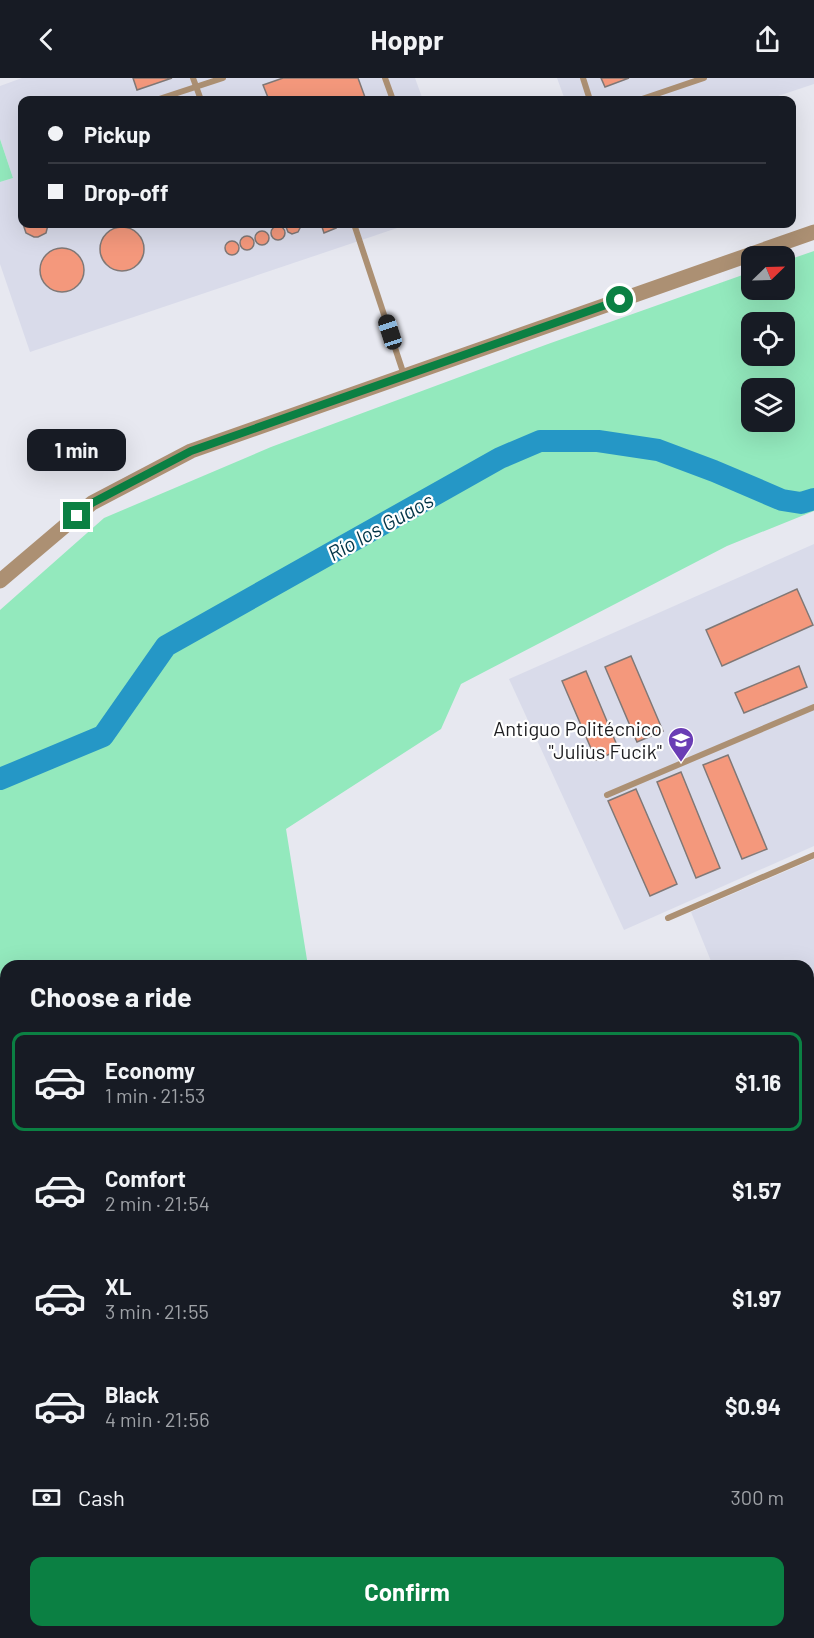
<!DOCTYPE html>
<meta charset="utf-8">
<style>
:root{--surface:#171b24;--page:#20242c;--text:#f1f3f6;--muted:#9ea1a6;--line:#363941;--accent:#0b8043}
body{margin:0;font-family:Barlow,sans-serif;background:var(--page);color:var(--text);height:100vh;display:flex;flex-direction:column;font-size:22px;white-space:nowrap}
*{box-sizing:border-box;margin:0}
p{font-size:20px;color:var(--muted)}
.icon{flex:none;width:33px;height:33px;fill:none;stroke:currentColor;stroke-width:2;stroke-linecap:round;stroke-linejoin:round}
.map{position:relative;flex:1;overflow:hidden}
.drawer{position:absolute;left:0px;top:882px;width:814px;height:678px;display:flex;flex-direction:column;background:var(--surface);border-radius:18px 18px 0 0;box-shadow:0 6px 24px #0002}
.drawer>*{flex:none}
.hud{position:absolute;left:18px;top:18px;width:778px;height:132px;border-radius:12px;box-shadow:0 6px 24px #0002;display:grid;align-content:center;height:132px;padding:0 30px;background:var(--surface)}
.needle{width:39px;rotate:67deg}
.tools{position:absolute;left:741px;top:168px;display:grid;gap:12px}
.tools a{display:grid;place-items:center;width:54px;height:54px;border-radius:12px;background:var(--surface);box-shadow:0 6px 24px #0002;font-size:30px}
.end{position:absolute;width:27px;height:27px;margin:-14px;border:8px solid #0b8043;background:#fff;box-shadow:0 0 0 3px #fff}
.from{border-radius:50%}
.bubble{position:absolute;height:42px;border-radius:12px;background:var(--surface);box-shadow:0 6px 24px #0002;font-size:20px;font-weight:700;line-height:42px;text-align:center}
.car{position:absolute;width:18px;height:36px;margin:-18px -9px;border-radius:8px;box-shadow:0 0 4px 2px #0007;background:linear-gradient(#222 24%,#8ab4d8 0 40%,#222 0 76%,#8ab4d8 0 86%,#222 0)}
.hud b{display:flex;align-items:center;gap:21px;height:57px;font-size:22px}
.hud b+b{border-top:2px solid var(--line)}
.hud i{width:15px;height:15px;background:var(--text)}
ul{padding:0;list-style:none}
li{display:flex;align-items:center;gap:18px;height:99px;margin:0 12px 9px;padding:0 18px;border:3px solid transparent;border-radius:12px}
li div{flex:1}
li b{display:block;font-size:22px}
li em{font-style:normal;font-weight:700}
li.selected{border-color:var(--accent)}
li>.icon{width:54px;height:54px;stroke-width:1.5}
h2{padding:0 30px;font-size:27px;line-height:72px}
.pay{display:flex;align-items:center;gap:15px;height:66px;padding:0 30px;font-size:22px}
.pay p{margin-inline-start:auto}
.cta{display:flex;gap:12px;margin-top:auto;padding:12px 30px}
.cta a{flex:1;height:69px;border-radius:12px;background:var(--accent);color:#fff;font-size:24px;font-weight:700;line-height:69px;text-align:center}
header{display:flex;justify-content:space-between;align-items:center;height:78px;padding:0 30px;background:var(--surface);font-size:27px;font-weight:700}
.map>svg:first-child{display:block}
.built{fill:#d9dbea}
.green{fill:#93e9bd;fill-rule:evenodd}
.water{fill:#2597c6}
.lines{fill:none;stroke-linecap:round;stroke-linejoin:round}
.river{stroke:#2597c6;stroke-width:22}
.building{fill:#f4987c;stroke:#807876;stroke-width:1.5}
.service{stroke:#ac9073;stroke-width:6}
.minor{stroke:#ac9073;stroke-width:12}
.tertiary{stroke:#ac9073;stroke-width:15}
.route{stroke:#0b8043;stroke-width:8}
.labels{text-anchor:middle;dominant-baseline:central;stroke-width:4.5;stroke-linejoin:round;paint-order:stroke}
.poi-label{font-size:20px;fill:#1d1d20;stroke:#fff;text-anchor:end}
.water-label{font-size:21px;font-style:italic;fill:#023346;stroke:#fff}
</style>
<header><svg class="icon" aria-label="back" viewBox="0 0 24 24"><path d="M15 5l-7 7 7 7"/></svg>Hoppr<svg class="icon" aria-label="share" viewBox="0 0 24 24"><path d="M12 15V3M7 8l5-5 5 5M5 13v7h14v-7"/></svg></header>
<div class="map">
<svg width="814" height="1560" viewBox="0 0 814 1560">
<rect width="100%" height="100%" fill="#e7e8f0"/>
<g class="built">
<polygon points="22,0 415,0 423,22 22,22 22,146 409,146 30,274 0,186 0,104 13,100 0,61 0,8"/>
<polygon points="557,0 814,0 814,6 766,22 565,22"/>
<polygon points="814,466 814,768 624,852 509,601"/>
<polygon points="814,781 814,1143 808,1129 808,888 713,888 691,834"/>
<polygon points="809,1535 814,1538 814,1560 377,1560 363,1554 808,1554"/>
</g>
<g class="green">
<polygon points="0,61 13,100 0,104"/>
<path d="M 814,173 L 814,433 L 727,468 L 461,606 L 441,651 L 286,751 L 308,888 L 6,888 L 6,1554 L 83,1554 L 79,1560 L 0,1560 L 0,532 L 104,440 L 271,369 L 548,266 L 751,194 L 752,212 L 784,212 L 785,183 ZM 752,244 L 784,244 L 784,278 L 752,278 ZM 752,310 L 784,310 L 784,344 L 752,344 Z"/>
</g>
<polygon class="water" points="6,1033 6,1127 0,1129 0,1039"/>
<g class="lines">
<polyline class="river" points="0,701 103,658 166,568 500,380 540,363 598,363 658,372 714,393 782,422 801,425 814,421"/>
</g>
<g class="building">
<polygon points="133,0 172,0 137,12"/>
<polygon points="283,0 358,0 366,22 269,22 263,7"/>
<polygon points="601,0 629,0 605,9"/>
<polygon points="23,146 48,146 48,147 46,155 38,159 34,159 26,155"/>
<polygon points="61,146 77,146 72,148 67,149"/>
<polygon points="287,146 299,146 300,150 298,154 292,156 288,154 286,149"/>
<polygon points="321,146 334,146 336,150 324,155"/>
<circle cx="278" cy="155" r="7"/>
<circle cx="122" cy="171" r="22"/>
<circle cx="262" cy="160" r="7"/>
<circle cx="247" cy="165" r="7"/>
<circle cx="232" cy="170" r="7"/>
<circle cx="62" cy="192" r="22"/>
<polygon points="797,511 813,547 722,588 706,552"/>
<polygon points="631,578 663,653 637,664 605,589"/>
<polygon points="799,588 807,609 744,635 735,615"/>
<polygon points="586,593 619,672 596,682 562,603"/>
<polygon points="728,677 767,771 742,781 703,687"/>
<polygon points="681,694 720,790 696,800 657,704"/>
<polygon points="636,711 677,806 650,818 608,723"/>
<polygon points="814,955 814,1048 808,1035 808,958"/>
<polygon points="410,1554 454,1554 463,1558 462,1560 408,1560"/>
<polygon points="527,1554 539,1554 551,1560 524,1560"/>
</g>
<g class="lines">
<g class="service">
<polyline points="193,0 201,22"/>
<polyline points="385,0 393,22"/>
<polyline points="583,0 590,22"/>
<polyline points="156,22 223,0"/>
<polyline points="639,22 704,0"/>
<polyline points="354,146 404,297"/>
<polyline points="607,717 814,629"/>
<polyline points="668,840 814,777"/>
<polyline points="808,1293 814,1305"/>
<polyline points="345,1554 357,1560"/>
<polyline points="228,1560 231,1554"/>
</g>
<polyline class="minor" points="808,1259 814,1253"/>
<polyline class="tertiary" points="0,503 92,425 191,373 814,154"/>
</g>
<g class="lines">
<polyline class="route" points="77,438 92,425 191,373 620,222"/>
</g>
<defs>
<g id="school-pin" transform="scale(1.35)"><path d="M0 17L-7.5 6A9.5 9.5 0 1 1 7.5 6Z" fill="#6a3db5" stroke="#fff"/><path d="M0-5L7-2L0 1L-7-2ZM-4 1L0 2.5L4 1V4Q0 6-4 4Z" fill="#fff"/></g>
</defs>
<g fill-rule="evenodd">
<use href="#school-pin" x="681" y="662"/>
</g>
<g class="labels">
<g class="poi-label">
<text x="662" y="650">Antiguo Politécnico<tspan x="662" dy="23">"Julius Fucik"</tspan></text>
</g>
<g class="water-label">
<text transform="translate(380 448) rotate(-29)">Río los Guaos</text>
</g>
</g>
</svg>
<div class="tools">
<a><svg class="needle" viewBox="-14 -14 28 28"><path d="M0-13l5 13h-10z" fill="#e53935"/><path d="M0 13l5-13h-10z" fill="#9ea1a6"/></svg></a>
<a><svg class="icon" aria-label="locate" viewBox="0 0 24 24"><circle cx="12" cy="12" r="6"/><path d="M12 2v4M12 18v4M2 12h4M18 12h4"/></svg></a>
<a><svg class="icon" aria-label="layers" viewBox="0 0 24 24"><path d="M12 4l9 5-9 5-9-5zM3 14l9 5 9-5"/></svg></a>
</div>
<i class="end from" style="left:620px;top:222px"></i>
<i class="end" style="left:77px;top:438px"></i>
<div class="bubble" style="left:27px;top:351px;width:99px">1 min</div>
<i class="car" style="left:390px;top:254px;rotate:342deg"></i>
<div class="hud">
<b><i class="from"></i>Pickup</b>
<b><i></i>Drop-off</b>
</div>
<section class="drawer">
<h2>Choose a ride</h2>
<ul>
<li class="selected"><svg class="icon" aria-label="car" viewBox="0 0 24 24"><path d="M5 17H2v-5l4-1 3-4h7l3 4 3 1v5h-3M9 17h6M6 11h13"/><circle cx="7" cy="17" r="2"/><circle cx="17" cy="17" r="2"/></svg><div><b>Economy</b><p>1 min · 21:53</p></div><em>$1.16</em></li>
<li><svg class="icon" aria-label="car" viewBox="0 0 24 24"><path d="M5 17H2v-5l4-1 3-4h7l3 4 3 1v5h-3M9 17h6M6 11h13"/><circle cx="7" cy="17" r="2"/><circle cx="17" cy="17" r="2"/></svg><div><b>Comfort</b><p>2 min · 21:54</p></div><em>$1.57</em></li>
<li><svg class="icon" aria-label="car" viewBox="0 0 24 24"><path d="M5 17H2v-5l4-1 3-4h7l3 4 3 1v5h-3M9 17h6M6 11h13"/><circle cx="7" cy="17" r="2"/><circle cx="17" cy="17" r="2"/></svg><div><b>XL</b><p>3 min · 21:55</p></div><em>$1.97</em></li>
<li><svg class="icon" aria-label="car" viewBox="0 0 24 24"><path d="M5 17H2v-5l4-1 3-4h7l3 4 3 1v5h-3M9 17h6M6 11h13"/><circle cx="7" cy="17" r="2"/><circle cx="17" cy="17" r="2"/></svg><div><b>Black</b><p>4 min · 21:56</p></div><em>$0.94</em></li>
</ul>
<div class="pay"><svg class="icon" aria-label="cash" viewBox="0 0 24 24"><path d="M3 7h18v10H3z"/><circle cx="12" cy="12" r="2"/></svg>Cash<p>300 m</p></div>
<div class="cta"><a>Confirm</a></div>
</section>
</div>
